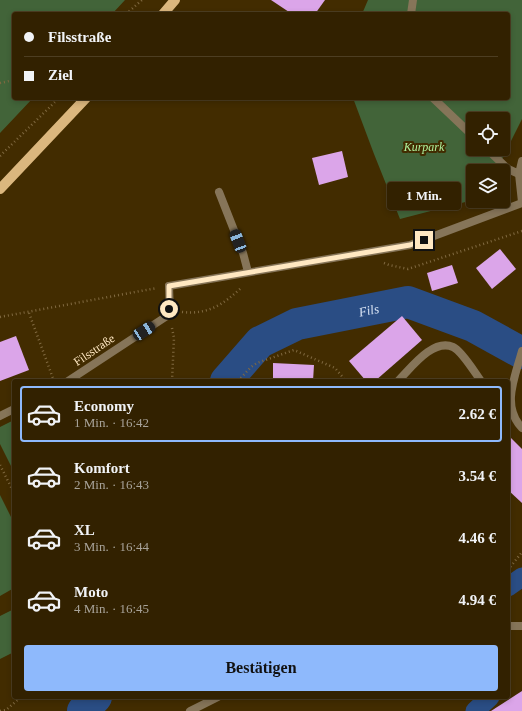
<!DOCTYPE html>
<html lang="de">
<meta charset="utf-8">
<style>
:root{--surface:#322100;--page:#3a290a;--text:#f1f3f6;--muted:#a8a399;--line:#4d3e22;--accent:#8eb9fc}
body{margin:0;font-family:"Times New Roman",serif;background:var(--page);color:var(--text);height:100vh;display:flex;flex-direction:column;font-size:15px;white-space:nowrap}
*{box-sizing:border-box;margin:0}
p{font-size:13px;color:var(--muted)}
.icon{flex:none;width:22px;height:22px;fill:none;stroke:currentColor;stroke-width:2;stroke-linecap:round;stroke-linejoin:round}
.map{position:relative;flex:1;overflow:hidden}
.sheet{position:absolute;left:12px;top:379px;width:498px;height:320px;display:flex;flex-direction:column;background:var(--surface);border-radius:4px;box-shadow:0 2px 6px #0003,0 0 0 1px var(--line)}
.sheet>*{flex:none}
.banner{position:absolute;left:12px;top:12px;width:498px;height:88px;border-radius:4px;box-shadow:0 2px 6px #0003,0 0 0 1px var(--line);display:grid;align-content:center;height:88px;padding:0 12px;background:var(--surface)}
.fabs{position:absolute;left:466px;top:112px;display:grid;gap:8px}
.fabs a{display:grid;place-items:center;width:44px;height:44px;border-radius:4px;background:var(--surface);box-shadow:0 2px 6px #0003,0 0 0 1px var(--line);font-size:20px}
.end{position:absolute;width:18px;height:18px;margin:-9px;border:5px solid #ffe8c2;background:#111;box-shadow:0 0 0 2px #111}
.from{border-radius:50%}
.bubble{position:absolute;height:28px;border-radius:4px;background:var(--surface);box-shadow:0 2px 6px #0003,0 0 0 1px var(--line);font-size:13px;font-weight:700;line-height:28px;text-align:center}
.car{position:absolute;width:12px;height:24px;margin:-12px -6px;border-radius:5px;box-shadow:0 0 3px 1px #0007;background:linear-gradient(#222 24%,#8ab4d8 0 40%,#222 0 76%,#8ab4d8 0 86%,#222 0)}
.banner b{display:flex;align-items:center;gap:14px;height:38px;font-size:15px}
.banner b+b{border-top:1px solid var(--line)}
.banner i{width:10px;height:10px;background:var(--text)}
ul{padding:7px 0 0;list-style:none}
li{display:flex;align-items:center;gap:12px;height:56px;margin:0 8px 6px;padding:0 4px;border:2px solid transparent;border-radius:4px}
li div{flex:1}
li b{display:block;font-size:15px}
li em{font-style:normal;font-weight:700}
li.selected{border-color:var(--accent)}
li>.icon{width:36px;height:36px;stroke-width:1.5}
.primary-button{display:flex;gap:8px;margin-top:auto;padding:8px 12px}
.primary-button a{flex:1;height:46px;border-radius:4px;background:var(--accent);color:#111;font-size:16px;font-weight:700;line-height:46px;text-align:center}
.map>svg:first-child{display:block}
.green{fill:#426439;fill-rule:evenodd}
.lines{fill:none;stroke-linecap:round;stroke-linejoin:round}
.canal{stroke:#2a4d84;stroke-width:19}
.river{stroke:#2a4d84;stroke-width:32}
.building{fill:#dba5e9}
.path{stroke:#816a40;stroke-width:2.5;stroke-dasharray:1 3;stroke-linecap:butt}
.lane{stroke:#867559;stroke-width:8}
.street{stroke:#867559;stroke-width:8}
.primary{stroke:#dbb77e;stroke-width:10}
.route{stroke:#ffe8c2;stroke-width:5}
.labels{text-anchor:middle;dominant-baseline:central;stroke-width:4;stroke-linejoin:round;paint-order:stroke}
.park-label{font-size:12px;font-style:italic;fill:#aef19d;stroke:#422c00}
.street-label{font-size:12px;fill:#ffe8c2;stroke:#422c00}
.water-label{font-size:13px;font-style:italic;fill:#d8e3f4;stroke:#422c00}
</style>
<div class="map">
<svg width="522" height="711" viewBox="0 0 522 711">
<rect width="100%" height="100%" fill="#422c00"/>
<g class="green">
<polygon points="0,0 125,0 112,14 14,14 14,98 33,98 0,133"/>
<path d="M 368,0 L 522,0 L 522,119 L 496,171 L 473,171 L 473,200 L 400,219 L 374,154 L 353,98 L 508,98 L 508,14 L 362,14 ZM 473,119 L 503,119 L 503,149 L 473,149 Z"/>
<polygon points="14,420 14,472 0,444 0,427"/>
<polygon points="0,495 14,523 14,588 0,596"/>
<polygon points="14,609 14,652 0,659 0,616"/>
</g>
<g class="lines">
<g class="canal">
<polyline points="508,587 522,577"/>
<polyline points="475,711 490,697"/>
</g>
<g class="river">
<path id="s1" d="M 226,381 L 260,342 L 297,324 L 408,302 L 473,326 L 522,353"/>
<polyline points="83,711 96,697"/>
</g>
</g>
<g class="building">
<polygon points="271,0 325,0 315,14 292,14"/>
<polygon points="342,151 348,177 319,185 312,158"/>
<polygon points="500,249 516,269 492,289 476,268"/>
<polygon points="452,265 458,283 432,291 427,273"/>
<polygon points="402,316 422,340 375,381 366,381 349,361"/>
<polygon points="16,336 29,370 0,381 0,342"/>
<polygon points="273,363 314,365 313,381 273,381"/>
<polygon points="508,435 522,449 522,503 508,490"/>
<polygon points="522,691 522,711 491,711"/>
</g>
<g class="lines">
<g class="path">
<polyline points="126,14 142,0"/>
<polyline points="0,83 14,80"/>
<polyline points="0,156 59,98"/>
<polyline points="384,263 389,265 408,269 522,231"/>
<path d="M 182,312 C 208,315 224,304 242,287"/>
<polyline points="29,313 54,381"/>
<polyline points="0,317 157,288"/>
<polyline points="172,328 174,338 172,381"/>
<polyline points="238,381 251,367 257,363 294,350 335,368 346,381"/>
<polyline points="0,465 14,493"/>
<polyline points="508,570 522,552"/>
<polyline points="0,711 6,710 21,697"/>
</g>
<g class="lane">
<polyline points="68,381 170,314 169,286"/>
<path d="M 398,381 C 411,368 433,338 453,347 C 462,351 475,373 481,381"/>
<polyline points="0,416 14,409"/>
</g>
<g class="street">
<polyline points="411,14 413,0"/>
<polyline points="433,98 473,136"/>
<polyline points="487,149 508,169 519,174"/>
<polyline points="522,161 519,174 522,202"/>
<polyline points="219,192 243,253 248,272"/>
<polyline points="169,286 410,245 522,203"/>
<path d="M 522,351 C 515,377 501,406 522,428"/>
<polyline points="508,626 522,626"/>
<polyline points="190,711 218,697"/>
</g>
<g class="primary">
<polyline points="163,14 175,0"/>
<polyline points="0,189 86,98"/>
</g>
</g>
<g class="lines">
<polyline class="route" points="169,309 169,286 410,245 424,240"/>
</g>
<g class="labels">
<g class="park-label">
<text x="424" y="147">Kurpark</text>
</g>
<g class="street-label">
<text transform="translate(94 350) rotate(-34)">Filsstraße</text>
</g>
<g class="water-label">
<text stroke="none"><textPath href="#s1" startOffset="166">Fils</textPath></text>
</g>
</g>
</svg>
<div class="fabs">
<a><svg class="icon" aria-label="locate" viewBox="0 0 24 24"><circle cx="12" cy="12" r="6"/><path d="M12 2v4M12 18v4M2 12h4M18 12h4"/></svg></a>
<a><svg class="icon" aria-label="layers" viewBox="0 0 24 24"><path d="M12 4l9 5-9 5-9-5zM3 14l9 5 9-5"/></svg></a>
</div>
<i class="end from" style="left:169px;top:309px"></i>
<i class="end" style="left:424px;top:240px"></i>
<div class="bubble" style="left:387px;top:182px;width:74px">1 Min.</div>
<i class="car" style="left:238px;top:241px;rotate:339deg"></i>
<i class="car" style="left:144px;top:331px;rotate:57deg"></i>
<div class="banner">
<b><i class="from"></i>Filsstraße</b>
<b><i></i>Ziel</b>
</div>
<section class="sheet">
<ul>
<li class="selected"><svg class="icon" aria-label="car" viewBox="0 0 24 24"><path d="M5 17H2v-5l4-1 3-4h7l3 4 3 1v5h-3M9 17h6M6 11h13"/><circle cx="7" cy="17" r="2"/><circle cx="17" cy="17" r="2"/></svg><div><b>Economy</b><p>1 Min. · 16:42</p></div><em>2.62 €</em></li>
<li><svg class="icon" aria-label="car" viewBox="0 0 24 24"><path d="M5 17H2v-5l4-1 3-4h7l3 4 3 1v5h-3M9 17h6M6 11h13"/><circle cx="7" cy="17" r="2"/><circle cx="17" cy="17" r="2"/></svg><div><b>Komfort</b><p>2 Min. · 16:43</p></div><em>3.54 €</em></li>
<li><svg class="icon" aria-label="car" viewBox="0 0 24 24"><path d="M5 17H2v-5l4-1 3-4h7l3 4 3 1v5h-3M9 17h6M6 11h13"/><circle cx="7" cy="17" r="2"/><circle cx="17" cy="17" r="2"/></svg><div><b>XL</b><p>3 Min. · 16:44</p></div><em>4.46 €</em></li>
<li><svg class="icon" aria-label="car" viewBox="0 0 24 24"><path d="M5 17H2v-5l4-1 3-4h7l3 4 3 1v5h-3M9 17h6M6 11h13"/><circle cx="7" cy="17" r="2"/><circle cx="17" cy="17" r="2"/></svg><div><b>Moto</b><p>4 Min. · 16:45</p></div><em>4.94 €</em></li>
</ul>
<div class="primary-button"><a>Bestätigen</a></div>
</section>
</div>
